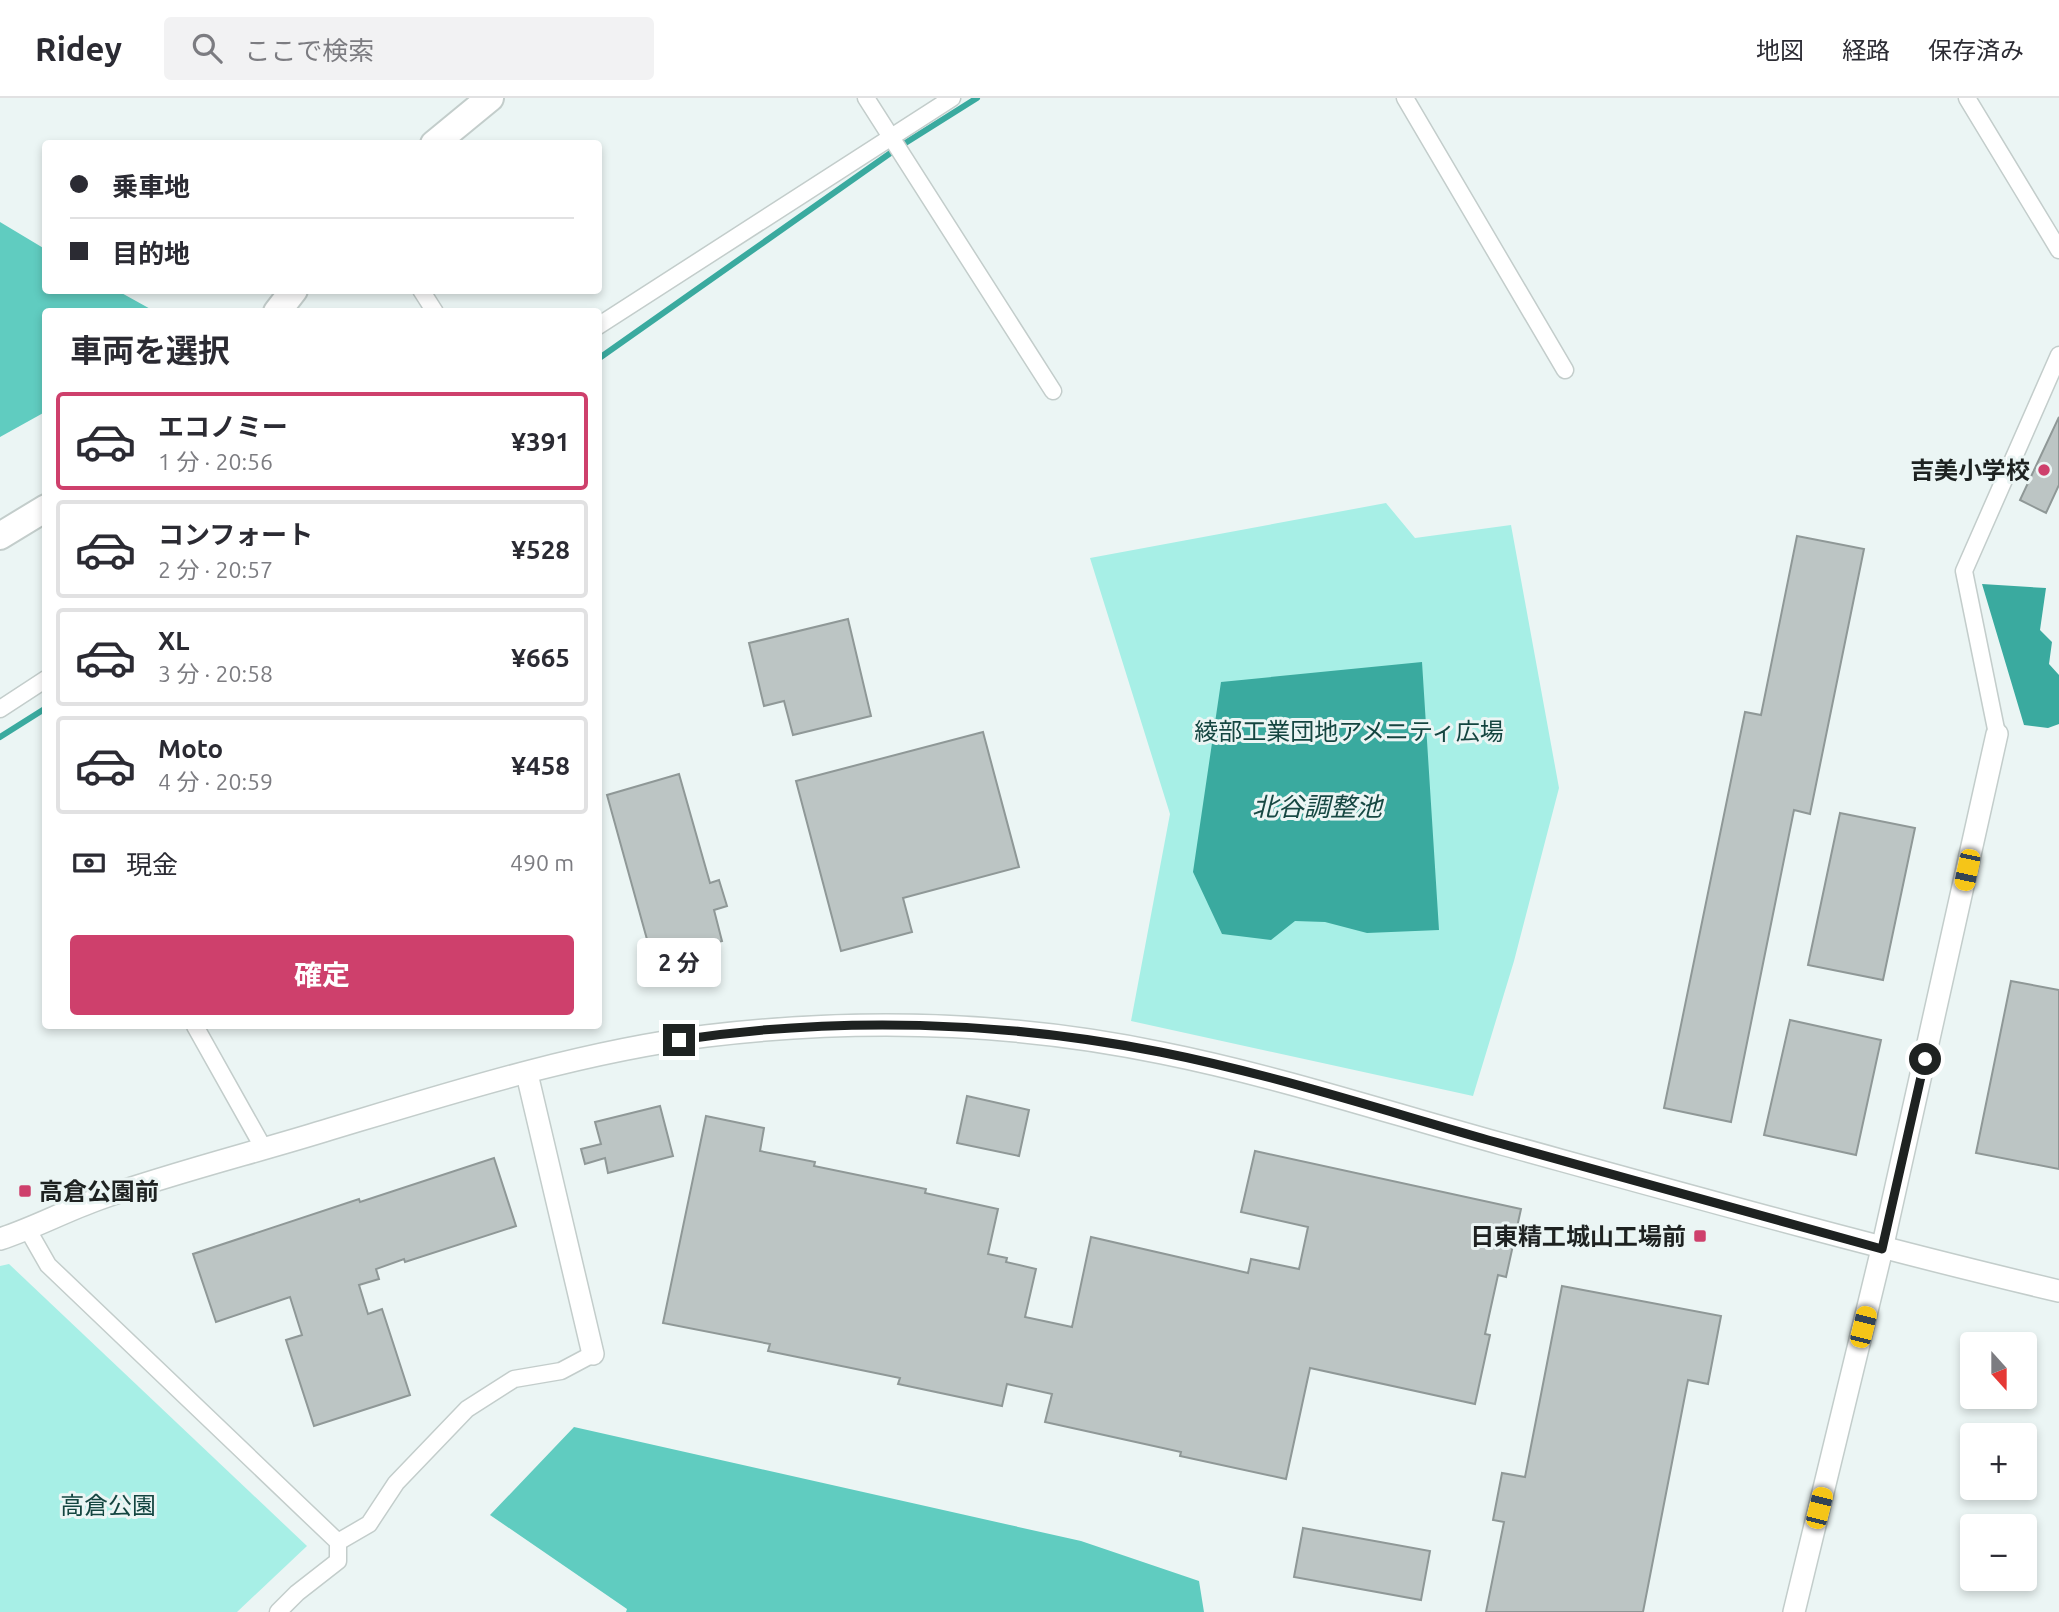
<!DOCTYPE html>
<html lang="ja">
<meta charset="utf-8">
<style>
:root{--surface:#fff;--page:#f2f2f3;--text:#2b2b33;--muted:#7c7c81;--line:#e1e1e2;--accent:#ce406c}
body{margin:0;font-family:Ubuntu,"Noto Sans JP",sans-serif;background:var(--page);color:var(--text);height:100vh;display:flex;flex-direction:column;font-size:26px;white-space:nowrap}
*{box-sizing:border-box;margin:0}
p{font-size:23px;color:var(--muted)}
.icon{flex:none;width:38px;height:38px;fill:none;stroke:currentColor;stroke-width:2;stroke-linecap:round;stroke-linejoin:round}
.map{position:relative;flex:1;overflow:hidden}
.panel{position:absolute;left:42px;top:210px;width:560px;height:721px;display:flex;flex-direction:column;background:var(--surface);border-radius:7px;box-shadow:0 4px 10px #0003}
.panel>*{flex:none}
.hud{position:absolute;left:42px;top:42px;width:560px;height:154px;border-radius:7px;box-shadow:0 4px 10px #0003;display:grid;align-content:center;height:154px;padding:0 28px;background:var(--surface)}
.needle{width:46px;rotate:159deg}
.fabs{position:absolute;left:1960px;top:1234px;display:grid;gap:14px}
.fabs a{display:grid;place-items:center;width:77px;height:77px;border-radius:7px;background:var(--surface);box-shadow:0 4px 10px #0003;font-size:35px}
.end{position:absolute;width:32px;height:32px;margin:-16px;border:9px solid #1e2221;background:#fff;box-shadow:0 0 0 4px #fff}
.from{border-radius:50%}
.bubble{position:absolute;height:49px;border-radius:7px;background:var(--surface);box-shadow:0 4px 10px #0003;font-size:23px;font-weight:700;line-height:49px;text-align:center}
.car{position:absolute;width:21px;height:42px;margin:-21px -10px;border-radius:9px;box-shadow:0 0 5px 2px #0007;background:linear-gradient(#f5c518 24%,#345 0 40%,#f5c518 0 76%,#345 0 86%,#f5c518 0)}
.hud b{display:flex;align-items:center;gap:24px;height:66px;font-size:26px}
.hud b+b{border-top:2px solid var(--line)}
.hud i{width:18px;height:18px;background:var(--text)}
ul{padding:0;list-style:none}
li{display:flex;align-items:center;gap:21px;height:98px;margin:0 14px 10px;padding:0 14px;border:4px solid var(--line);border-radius:7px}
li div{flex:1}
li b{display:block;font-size:26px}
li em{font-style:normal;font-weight:700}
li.active{border-color:var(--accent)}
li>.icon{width:63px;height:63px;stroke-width:1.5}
h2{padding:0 28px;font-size:32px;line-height:84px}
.pay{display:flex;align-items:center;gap:18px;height:77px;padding:0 28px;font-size:26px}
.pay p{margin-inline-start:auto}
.cta{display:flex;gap:14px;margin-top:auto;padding:14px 28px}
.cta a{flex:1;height:80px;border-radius:7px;background:var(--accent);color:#fff;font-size:28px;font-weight:700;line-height:80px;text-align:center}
header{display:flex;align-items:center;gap:42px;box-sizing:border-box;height:98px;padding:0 35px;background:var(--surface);border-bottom:2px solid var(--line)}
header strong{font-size:33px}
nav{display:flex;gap:38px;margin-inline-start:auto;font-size:24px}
.search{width:490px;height:63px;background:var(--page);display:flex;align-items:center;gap:18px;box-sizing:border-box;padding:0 24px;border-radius:7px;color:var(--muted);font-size:26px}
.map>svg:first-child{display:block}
.green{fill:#a7efe6}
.forest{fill:#60ccc0}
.water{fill:#3aaa9f}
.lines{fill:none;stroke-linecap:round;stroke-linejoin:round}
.stream{stroke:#3aaa9f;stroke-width:6}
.building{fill:#bcc5c4;stroke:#8f9897;stroke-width:2}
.minor-casing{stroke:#c3cdcb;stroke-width:19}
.tertiary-casing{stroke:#c3cdcb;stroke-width:24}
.primary-casing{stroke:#c3cdcb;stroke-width:30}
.minor{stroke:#fff;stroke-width:16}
.tertiary{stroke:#fff;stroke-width:21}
.primary{stroke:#fff;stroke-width:26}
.route{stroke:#1e2221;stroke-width:9}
.poi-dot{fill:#ce406c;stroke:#ebf5f4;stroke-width:2.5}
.labels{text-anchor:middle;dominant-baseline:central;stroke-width:6;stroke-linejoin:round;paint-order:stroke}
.poi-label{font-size:24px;font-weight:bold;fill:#1e2221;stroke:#ebf5f4;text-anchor:end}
.park-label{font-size:24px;fill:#144540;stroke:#ebf5f4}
.water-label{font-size:26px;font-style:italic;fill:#174843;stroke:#ebf5f4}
</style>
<header>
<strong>Ridey</strong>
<div class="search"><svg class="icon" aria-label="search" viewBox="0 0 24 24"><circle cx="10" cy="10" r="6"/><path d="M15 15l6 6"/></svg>ここで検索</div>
<nav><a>地図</a><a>経路</a><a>保存済み</a></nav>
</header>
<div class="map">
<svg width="2059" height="1514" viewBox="0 0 2059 1514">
<rect width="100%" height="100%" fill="#ebf5f4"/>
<g class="green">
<polygon points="1386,405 1415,440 1511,427 1559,690 1514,863 1473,998 1131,923 1170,716 1090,460"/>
<polygon points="9,1166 307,1448 237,1514 0,1514 0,1168"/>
</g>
<g class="forest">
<polygon points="0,124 45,151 46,192 118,193 154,213 46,214 45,314 0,339"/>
<polygon points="574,1329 1081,1443 1199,1483 1204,1514 626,1514 627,1511 490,1417"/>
</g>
<g class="water">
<polygon points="1982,486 2046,490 2040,532 2052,544 2049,566 2059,577 2059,626 2048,630 2024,627"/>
<polygon points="1422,564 1439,832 1367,835 1325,824 1295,823 1271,842 1222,836 1193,774 1221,584"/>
</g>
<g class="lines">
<g class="stream">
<polyline points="598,261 899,49 977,0"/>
<polyline points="0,639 46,610"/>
</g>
</g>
<g class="building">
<polygon points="2059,319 2059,387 2046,415 2020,402"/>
<polygon points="1797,438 1864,451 1810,716 1794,712 1731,1024 1664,1010 1745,614 1761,617"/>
<polygon points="848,521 871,618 793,637 784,603 764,608 749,545"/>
<polygon points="983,634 1019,769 903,800 912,834 841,853 796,683"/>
<polygon points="679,676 710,785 719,782 727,808 714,812 722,843 653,863 607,697"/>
<polygon points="1840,715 1915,730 1883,882 1808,867"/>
<polygon points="2011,883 2059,892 2059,1071 1976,1055"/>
<polygon points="1790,922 1881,942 1856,1057 1764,1037"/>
<polygon points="967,998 1029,1012 1019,1058 957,1045"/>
<polygon points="660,1008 673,1058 608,1075 605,1060 585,1066 581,1051 601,1046 595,1024"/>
<polygon points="706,1018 764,1030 760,1053 815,1064 814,1068 926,1091 925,1095 998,1111 988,1156 1007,1160 1006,1164 1036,1171 1025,1219 1072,1229 1091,1139 1248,1175 1251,1161 1299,1171 1308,1129 1241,1114 1255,1053 1521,1111 1506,1179 1498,1177 1485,1236 1490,1237 1475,1306 1310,1270 1286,1381 1180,1358 1181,1354 1045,1324 1052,1296 1007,1286 1002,1308 898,1286 900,1280 768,1253 770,1246 663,1225"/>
<polygon points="494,1060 516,1128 405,1164 404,1161 376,1171 379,1181 359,1187 368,1216 382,1211 410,1297 314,1328 286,1242 302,1237 290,1199 216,1224 193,1156 359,1101 360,1104"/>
<polygon points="1562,1188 1721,1218 1708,1286 1688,1282 1643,1514 1486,1514 1504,1424 1493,1422 1502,1375 1525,1379"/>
<polygon points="1303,1430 1430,1453 1421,1502 1294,1479"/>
</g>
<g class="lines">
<g class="minor-casing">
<g id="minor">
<polyline points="866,0 1053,293"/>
<polyline points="1405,0 1565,272"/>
<polyline points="1967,0 2059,152"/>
<polyline points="421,192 435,214"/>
<polyline points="598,228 952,0"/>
<polyline points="0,611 46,581"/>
<polyline points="1997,636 1964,473 2059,257"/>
<polyline points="195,928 264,1051"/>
<polyline points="28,1132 48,1167 338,1444 338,1463 297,1495 278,1514"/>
<polyline points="338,1444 369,1426 396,1385 467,1311 514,1281 561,1273 593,1256"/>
</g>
</g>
<g class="tertiary-casing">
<g id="tertiary">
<polyline points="527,976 593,1256"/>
<path d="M 0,1141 C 34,1130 65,1113 99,1101 C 172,1075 249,1056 324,1033 C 447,996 578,954 706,938 C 857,920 1013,924 1162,955 C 1277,978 1389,1015 1502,1046 C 1687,1097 1872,1149 2059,1193"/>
<polyline points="1794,1514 1882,1151 1997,636"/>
</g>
</g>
<g class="primary-casing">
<g id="primary">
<polyline points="434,46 490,0"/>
<polyline points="277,214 294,192"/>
<polyline points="0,438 46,410"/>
</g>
</g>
<use href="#minor" class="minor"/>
<use href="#tertiary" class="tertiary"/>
<use href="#primary" class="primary"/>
</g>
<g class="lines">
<path class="route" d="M 679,942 C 837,918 1003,923 1160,954 C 1271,976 1379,1011 1488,1042 C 1620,1079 1751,1115 1882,1151 L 1925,961"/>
</g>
<g class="poi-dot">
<circle cx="2044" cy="372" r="7"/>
<rect x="18" y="1086" width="14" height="14" rx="3.5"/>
<rect x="1693" y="1131" width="14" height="14" rx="3.5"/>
</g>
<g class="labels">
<g class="poi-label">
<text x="2030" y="372">吉美小学校</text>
<text x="39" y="1093" text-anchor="start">高倉公園前</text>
<text x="1686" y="1138">日東精工城山工場前</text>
</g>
<g class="park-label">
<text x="1349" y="633">綾部工業団地アメニティ広場</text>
<text x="108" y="1407">高倉公園</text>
</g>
<g class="water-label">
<text x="1317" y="708">北谷調整池</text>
</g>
</g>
</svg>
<div class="fabs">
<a><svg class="needle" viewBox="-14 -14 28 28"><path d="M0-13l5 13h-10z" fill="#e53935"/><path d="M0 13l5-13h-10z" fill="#7c7c81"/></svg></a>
<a>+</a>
<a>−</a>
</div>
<i class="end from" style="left:1925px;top:961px"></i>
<i class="end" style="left:679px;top:942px"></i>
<div class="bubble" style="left:637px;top:840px;width:84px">2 分</div>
<i class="car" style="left:1967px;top:772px;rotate:192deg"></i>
<i class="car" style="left:1863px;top:1229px;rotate:14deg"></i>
<i class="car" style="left:1819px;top:1410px;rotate:14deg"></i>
<div class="hud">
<b><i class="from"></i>乗車地</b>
<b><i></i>目的地</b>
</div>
<section class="panel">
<h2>車両を選択</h2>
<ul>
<li class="active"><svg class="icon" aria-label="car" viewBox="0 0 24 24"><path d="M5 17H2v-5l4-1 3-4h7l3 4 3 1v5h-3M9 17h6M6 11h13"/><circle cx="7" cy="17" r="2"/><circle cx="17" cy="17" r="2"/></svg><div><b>エコノミー</b><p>1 分 · 20:56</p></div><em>¥391</em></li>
<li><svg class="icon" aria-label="car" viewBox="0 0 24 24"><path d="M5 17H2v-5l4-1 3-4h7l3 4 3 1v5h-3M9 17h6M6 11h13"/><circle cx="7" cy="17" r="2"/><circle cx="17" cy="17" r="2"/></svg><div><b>コンフォート</b><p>2 分 · 20:57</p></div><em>¥528</em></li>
<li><svg class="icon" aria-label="car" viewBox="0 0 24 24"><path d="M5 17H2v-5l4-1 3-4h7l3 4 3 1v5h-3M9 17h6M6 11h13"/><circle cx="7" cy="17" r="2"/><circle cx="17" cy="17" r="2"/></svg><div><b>XL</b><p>3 分 · 20:58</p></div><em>¥665</em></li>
<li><svg class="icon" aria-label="car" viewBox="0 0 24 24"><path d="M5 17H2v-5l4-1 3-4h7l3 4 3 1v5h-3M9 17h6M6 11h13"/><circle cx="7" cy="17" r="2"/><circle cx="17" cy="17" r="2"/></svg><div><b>Moto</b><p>4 分 · 20:59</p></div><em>¥458</em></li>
</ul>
<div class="pay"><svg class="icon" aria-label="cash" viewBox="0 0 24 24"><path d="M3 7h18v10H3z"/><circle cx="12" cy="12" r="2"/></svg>現金<p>490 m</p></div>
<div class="cta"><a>確定</a></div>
</section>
</div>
